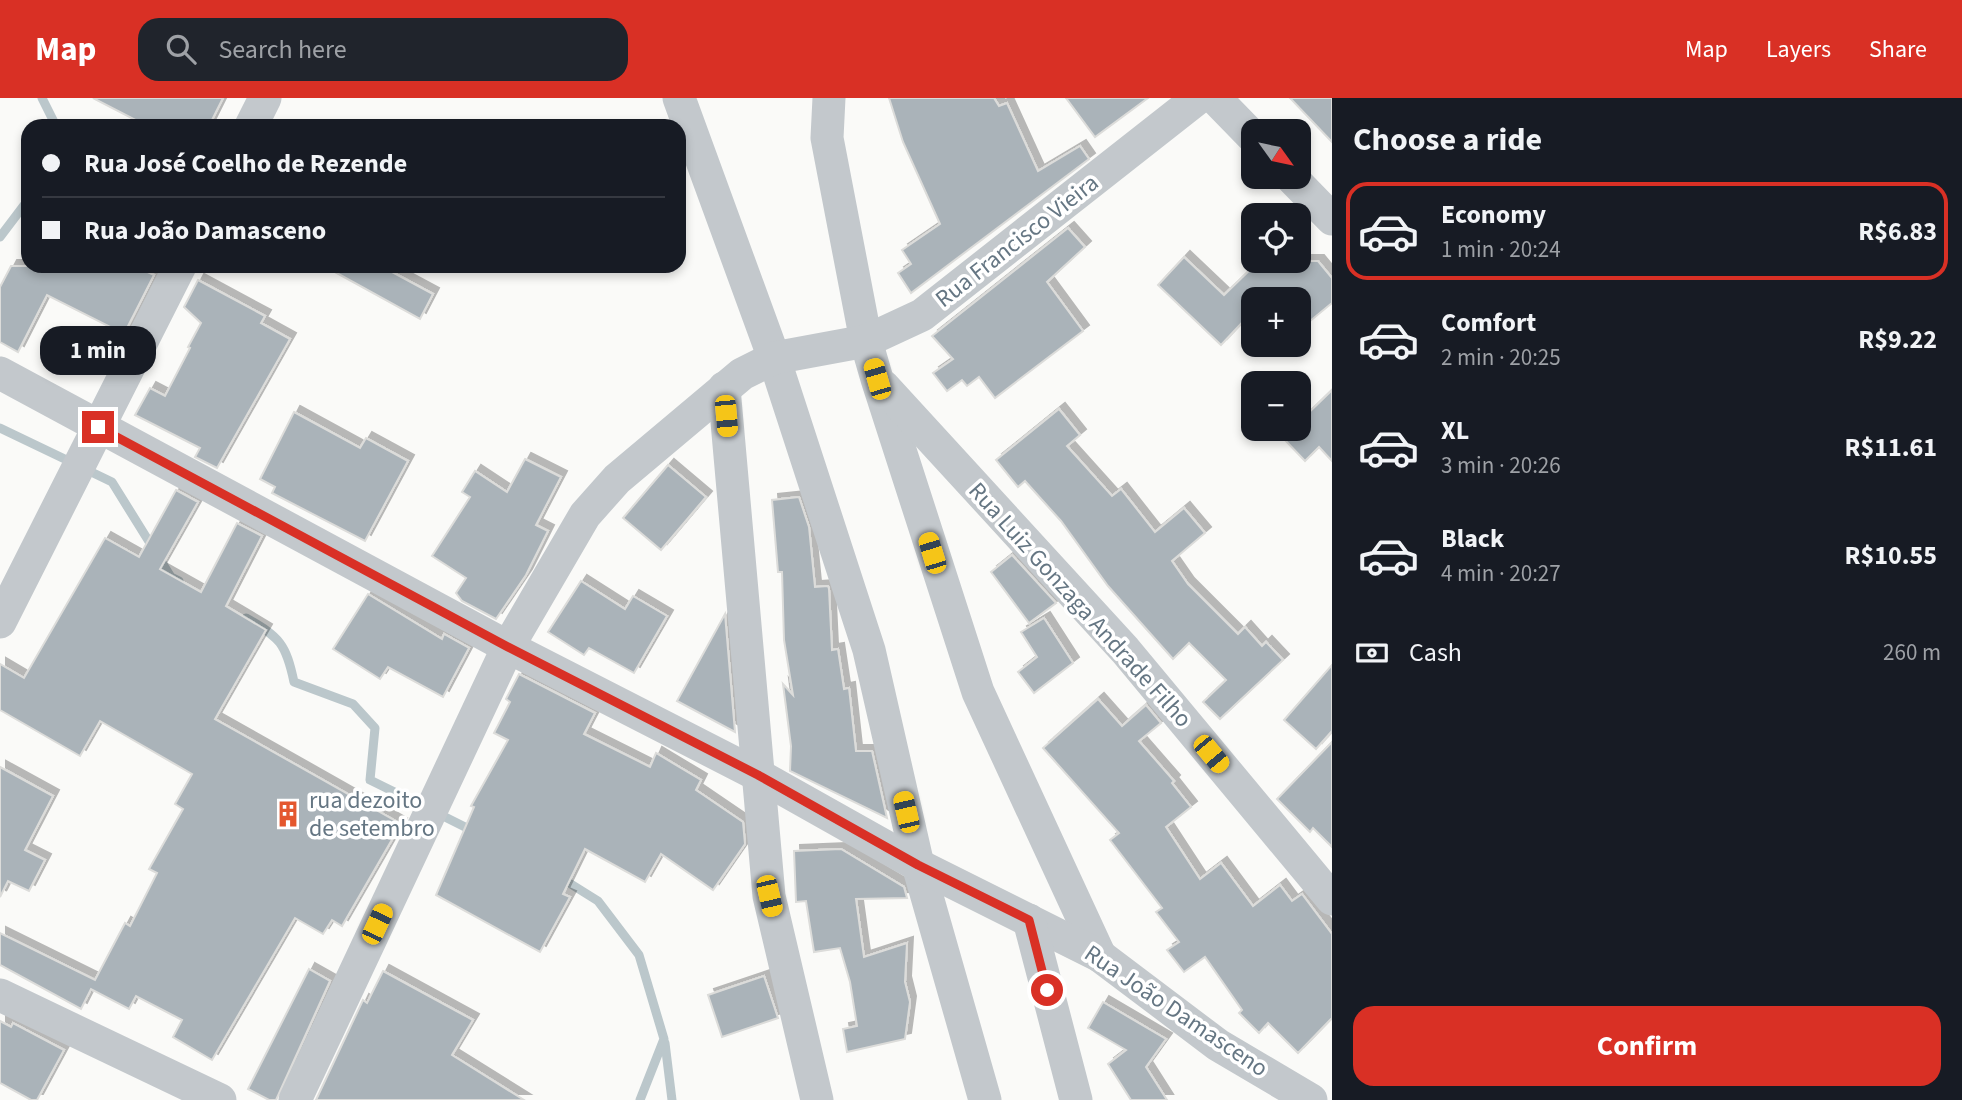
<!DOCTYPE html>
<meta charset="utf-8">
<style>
:root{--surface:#171b24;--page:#20242c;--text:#f1f3f6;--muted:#9ea1a6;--line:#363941;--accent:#d93025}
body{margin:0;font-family:"Source Sans 3",sans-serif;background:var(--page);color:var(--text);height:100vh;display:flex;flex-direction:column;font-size:26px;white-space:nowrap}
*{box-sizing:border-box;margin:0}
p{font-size:23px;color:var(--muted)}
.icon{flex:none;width:38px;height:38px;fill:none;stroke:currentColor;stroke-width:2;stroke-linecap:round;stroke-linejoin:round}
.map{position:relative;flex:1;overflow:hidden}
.sheet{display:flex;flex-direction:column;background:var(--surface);width:630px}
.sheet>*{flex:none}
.hud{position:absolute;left:21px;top:21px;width:665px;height:154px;border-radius:21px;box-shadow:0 4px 10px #0003;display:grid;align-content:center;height:154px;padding:0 21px;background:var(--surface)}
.needle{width:46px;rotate:123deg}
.tools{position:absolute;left:1241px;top:21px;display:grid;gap:14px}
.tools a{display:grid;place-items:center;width:70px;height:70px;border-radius:14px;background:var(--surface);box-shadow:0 4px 10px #0003;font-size:35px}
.end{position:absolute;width:32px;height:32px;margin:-16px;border:9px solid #d93025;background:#fff;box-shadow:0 0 0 4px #fff}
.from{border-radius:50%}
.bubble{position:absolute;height:49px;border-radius:21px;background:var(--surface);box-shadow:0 4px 10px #0003;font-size:23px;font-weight:700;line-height:49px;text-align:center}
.car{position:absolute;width:21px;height:42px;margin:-21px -10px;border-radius:9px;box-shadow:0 0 5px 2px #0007;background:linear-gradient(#f5c518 24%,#345 0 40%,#f5c518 0 76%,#345 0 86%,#f5c518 0)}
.hud b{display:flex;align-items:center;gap:24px;height:66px;font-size:26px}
.hud b+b{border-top:2px solid var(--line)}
.hud i{width:18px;height:18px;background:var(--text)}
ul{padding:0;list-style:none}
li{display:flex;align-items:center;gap:21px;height:98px;margin:0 14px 10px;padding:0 7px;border:4px solid transparent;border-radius:21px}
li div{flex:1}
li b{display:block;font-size:26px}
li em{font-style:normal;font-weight:700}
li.on{border-color:var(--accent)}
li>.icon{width:63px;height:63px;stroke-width:1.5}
h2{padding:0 21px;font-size:32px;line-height:84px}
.pay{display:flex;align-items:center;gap:18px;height:77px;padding:0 21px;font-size:26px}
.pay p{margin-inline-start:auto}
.action{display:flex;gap:14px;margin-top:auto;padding:14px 21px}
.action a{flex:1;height:80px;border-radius:21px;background:var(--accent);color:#fff;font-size:28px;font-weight:700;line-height:80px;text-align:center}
header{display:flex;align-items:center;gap:42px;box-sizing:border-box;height:98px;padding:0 35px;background:var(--accent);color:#fff}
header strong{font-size:33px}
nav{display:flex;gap:38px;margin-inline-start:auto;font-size:24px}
.search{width:490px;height:63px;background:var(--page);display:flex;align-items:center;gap:18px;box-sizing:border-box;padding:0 24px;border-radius:21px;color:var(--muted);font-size:26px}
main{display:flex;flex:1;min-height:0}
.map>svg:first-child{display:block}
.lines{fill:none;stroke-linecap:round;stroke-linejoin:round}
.stream{stroke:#bbc7cb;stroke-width:9}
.building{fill:#aab3b9;stroke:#dcdcda;stroke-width:2;filter:url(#shadow)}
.street{stroke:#c3c8cc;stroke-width:33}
.route{stroke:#d93025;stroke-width:9}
.labels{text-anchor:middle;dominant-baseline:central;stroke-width:7;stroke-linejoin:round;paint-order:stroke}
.street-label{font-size:24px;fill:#657683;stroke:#fff}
.poi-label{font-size:24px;fill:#657683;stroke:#fff;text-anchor:start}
</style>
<header>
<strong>Map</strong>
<div class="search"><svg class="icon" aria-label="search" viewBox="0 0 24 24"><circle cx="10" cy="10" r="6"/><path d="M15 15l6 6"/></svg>Search here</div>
<nav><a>Map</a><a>Layers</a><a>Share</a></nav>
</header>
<main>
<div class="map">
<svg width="1332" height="1002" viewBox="0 0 1332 1002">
<defs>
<filter id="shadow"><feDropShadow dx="6" dy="-6" stdDeviation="0" flood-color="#0004"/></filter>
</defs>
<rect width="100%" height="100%" fill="#fafaf8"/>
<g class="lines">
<g class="stream">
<polyline points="42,0 54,24 53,28"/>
<polyline points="0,139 28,102"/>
<polyline points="0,330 73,365"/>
<polyline points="85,371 112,384 171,479 179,483"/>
<path d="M 246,520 C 280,539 286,546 294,584 L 353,606 L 375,630 L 370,682 L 425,709"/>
<polyline points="437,715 475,734"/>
<polyline points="558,778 598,803 639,857 664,941 640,1002"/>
<polyline points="665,945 672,1002"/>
</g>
</g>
<g class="building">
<polygon points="93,0 223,0 209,28 147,28"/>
<polygon points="889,0 994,0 999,8 1007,5 1038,73 1080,48 1089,61 911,195 898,175 911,166 902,152 940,126 903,44"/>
<polygon points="1066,0 1148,0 1095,39"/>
<polygon points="1290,0 1332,0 1332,44"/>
<polygon points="1068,130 1085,149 1047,184 1083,233 995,300 979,279 967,288 962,282 947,293 933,275 953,261 932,238"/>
<polygon points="1184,159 1224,197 1259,163 1318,163 1332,180 1332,205 1298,233 1298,201 1253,201 1253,213 1221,247 1158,187"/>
<polygon points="11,168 135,168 154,177 124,236 47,197 18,254 0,244 0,189"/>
<polygon points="324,168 381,168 433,196 420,221"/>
<polygon points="198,182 265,218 261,225 290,241 217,370 195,359 200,350 135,317 150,290 165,298 190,250 188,249 201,225 184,209"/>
<polygon points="1332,292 1332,363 1319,349 1305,363 1283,340 1292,331 1298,331 1298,325"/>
<polygon points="1059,311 1080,337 1067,348 1112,398 1121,391 1155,434 1184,410 1205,435 1172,463 1188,486 1238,536 1245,529 1262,548 1266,544 1283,562 1220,621 1203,604 1226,582 1189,545 1173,561 1108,488 1061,423 1025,383 1018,389 996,362"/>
<polygon points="294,314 360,350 366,340 408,363 365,443 272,395 275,389 260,381"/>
<polygon points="525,361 561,379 536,427 548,433 526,477 496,521 462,503 456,495 466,480 432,458 470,399 462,394 475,373 507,394"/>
<polygon points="668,367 706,399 661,452 623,420"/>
<polygon points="176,392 198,404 160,471 201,494 237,425 262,438 226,508 266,532 215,621 401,726 342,828 332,822 323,836 295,820 212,962 173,939 182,922 136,898 129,911 91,891 81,911 0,867 0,835 95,882 125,825 130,828 157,775 149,771 183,711 175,706 192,676 100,623 80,658 0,612 0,566 24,580 105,440 139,459"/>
<polygon points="799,399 809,429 815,489 828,488 829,491 832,552 838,551 844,591 849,590 856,653 872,653 887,720 790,673 791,648 783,586 793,597 784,542 782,474 778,474 772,402"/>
<polygon points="1012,457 1056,505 1029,525 991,474"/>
<polygon points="581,483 625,511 633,498 667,518 634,575 589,550 584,557 548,534"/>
<polygon points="368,496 442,541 444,536 469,550 443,599 388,569 380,581 333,551"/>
<polygon points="725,516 735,634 677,603"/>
<polygon points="1044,520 1073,565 1034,595 1018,574 1037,559 1021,534"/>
<polygon points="1332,567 1332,633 1316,651 1284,622"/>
<polygon points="519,576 595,615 584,636 650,669 656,655 701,682 696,692 743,724 745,746 713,792 661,756 645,784 585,751 563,796 570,799 540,854 436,797 474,709 471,708 508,642 494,635 510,604 506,601"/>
<polygon points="1098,601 1122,628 1146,607 1161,625 1139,643 1174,683 1172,685 1191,709 1166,729 1200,781 1221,765 1253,808 1280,787 1292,803 1302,796 1332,836 1332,920 1298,955 1268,925 1259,935 1239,915 1242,912 1205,859 1184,874 1167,852 1179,844 1156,814 1162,810 1110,742 1119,735 1043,650"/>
<polygon points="1332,644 1332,749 1313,730 1310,734 1277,701"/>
<polygon points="0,669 53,698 25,752 45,762 29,793 8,783 0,799"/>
<polygon points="841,751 904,789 907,800 856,801 864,859 907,845 905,884 910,904 905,941 847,954 843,931 857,928 850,884 840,850 814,854 806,803 796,804 794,753"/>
<polygon points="309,871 330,883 276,1002 269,1002 248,991"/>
<polygon points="383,873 473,922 452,957 524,1002 316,1002 363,902 367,905"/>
<polygon points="764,878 778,920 722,939 708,897"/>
<polygon points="1103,904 1166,941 1146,969 1167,1002 1131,1002 1108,966 1126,952 1088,930"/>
<polygon points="0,923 11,929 13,925 64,952 37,1002 31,1002 0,985"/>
</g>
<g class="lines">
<g class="street">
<polyline points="679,0 774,260 869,552 918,767 985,1002"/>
<polyline points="829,0 827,40 866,243 877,281 978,594 1100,858"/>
<polyline points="1215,0 1253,39"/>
<polyline points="251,28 265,0"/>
<polyline points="1291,79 1332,121"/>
<polyline points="0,275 508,549 758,677 918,767 1100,858 1218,947 1311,1002"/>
<polyline points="883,288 1125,552 1332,801"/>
<polyline points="724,290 769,798 817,1002"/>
<polyline points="0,524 180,168"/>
<polyline points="1029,822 1076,1002"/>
<polyline points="0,897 220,1002"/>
<polyline points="295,1002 508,549 585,417 617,381 742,276 774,260 866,243 922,217 1198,0"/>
</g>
</g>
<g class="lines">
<polyline class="route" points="98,329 508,549 758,677 918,767 1029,822 1047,892"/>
</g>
<defs>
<g id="building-bare" transform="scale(2.1)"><path d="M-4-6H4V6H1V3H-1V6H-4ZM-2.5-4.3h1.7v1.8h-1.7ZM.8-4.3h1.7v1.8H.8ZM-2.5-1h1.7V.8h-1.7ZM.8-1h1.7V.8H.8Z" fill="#e4572e" stroke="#fff" stroke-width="2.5" paint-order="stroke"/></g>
</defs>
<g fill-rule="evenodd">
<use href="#building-bare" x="288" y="716"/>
</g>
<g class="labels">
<g class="street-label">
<text transform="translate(1017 143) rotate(-38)">Rua Francisco Vieira</text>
<text transform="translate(1080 507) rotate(48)">Rua Luiz Gonzaga Andrade Filho</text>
<text transform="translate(1176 913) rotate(34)">Rua João Damasceno</text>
</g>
<g class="poi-label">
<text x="309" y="702">rua dezoito<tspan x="309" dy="28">de setembro</tspan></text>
</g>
</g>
</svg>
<div class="tools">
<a><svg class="needle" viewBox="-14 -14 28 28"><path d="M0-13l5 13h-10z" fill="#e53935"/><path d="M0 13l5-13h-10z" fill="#9ea1a6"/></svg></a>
<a><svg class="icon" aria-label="locate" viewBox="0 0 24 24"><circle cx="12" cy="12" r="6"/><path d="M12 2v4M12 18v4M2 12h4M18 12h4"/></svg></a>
<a>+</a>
<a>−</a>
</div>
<i class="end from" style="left:1047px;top:892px"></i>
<i class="end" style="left:98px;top:329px"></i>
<div class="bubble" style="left:40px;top:228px;width:116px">1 min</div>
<i class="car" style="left:877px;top:281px;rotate:344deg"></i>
<i class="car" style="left:726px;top:318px;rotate:175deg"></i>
<i class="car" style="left:932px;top:455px;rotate:343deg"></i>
<i class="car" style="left:1211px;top:656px;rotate:140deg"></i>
<i class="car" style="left:906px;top:714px;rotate:347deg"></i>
<i class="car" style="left:769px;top:798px;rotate:167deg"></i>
<i class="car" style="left:377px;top:826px;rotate:25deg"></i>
<div class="hud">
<b><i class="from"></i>Rua José Coelho de Rezende</b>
<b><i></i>Rua João Damasceno</b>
</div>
</div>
<section class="sheet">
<h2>Choose a ride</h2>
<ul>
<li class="on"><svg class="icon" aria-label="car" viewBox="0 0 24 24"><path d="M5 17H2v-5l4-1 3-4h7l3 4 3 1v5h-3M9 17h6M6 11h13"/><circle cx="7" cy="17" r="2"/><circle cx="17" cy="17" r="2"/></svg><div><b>Economy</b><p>1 min · 20:24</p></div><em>R$6.83</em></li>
<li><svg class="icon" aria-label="car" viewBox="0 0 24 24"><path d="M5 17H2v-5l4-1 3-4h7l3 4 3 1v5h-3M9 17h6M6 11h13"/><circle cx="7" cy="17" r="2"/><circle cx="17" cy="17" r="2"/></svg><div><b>Comfort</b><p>2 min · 20:25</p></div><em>R$9.22</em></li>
<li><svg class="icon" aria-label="car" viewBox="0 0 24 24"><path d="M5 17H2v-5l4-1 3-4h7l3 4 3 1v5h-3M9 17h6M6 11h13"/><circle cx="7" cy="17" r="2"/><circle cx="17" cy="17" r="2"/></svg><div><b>XL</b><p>3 min · 20:26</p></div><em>R$11.61</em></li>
<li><svg class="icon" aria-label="car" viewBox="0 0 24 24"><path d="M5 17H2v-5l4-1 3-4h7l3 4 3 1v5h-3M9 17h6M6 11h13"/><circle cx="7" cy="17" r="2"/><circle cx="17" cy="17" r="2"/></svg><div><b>Black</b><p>4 min · 20:27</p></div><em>R$10.55</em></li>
</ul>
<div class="pay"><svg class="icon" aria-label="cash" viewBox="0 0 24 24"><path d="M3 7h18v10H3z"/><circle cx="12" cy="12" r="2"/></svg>Cash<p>260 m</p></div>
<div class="action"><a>Confirm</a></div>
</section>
</main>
